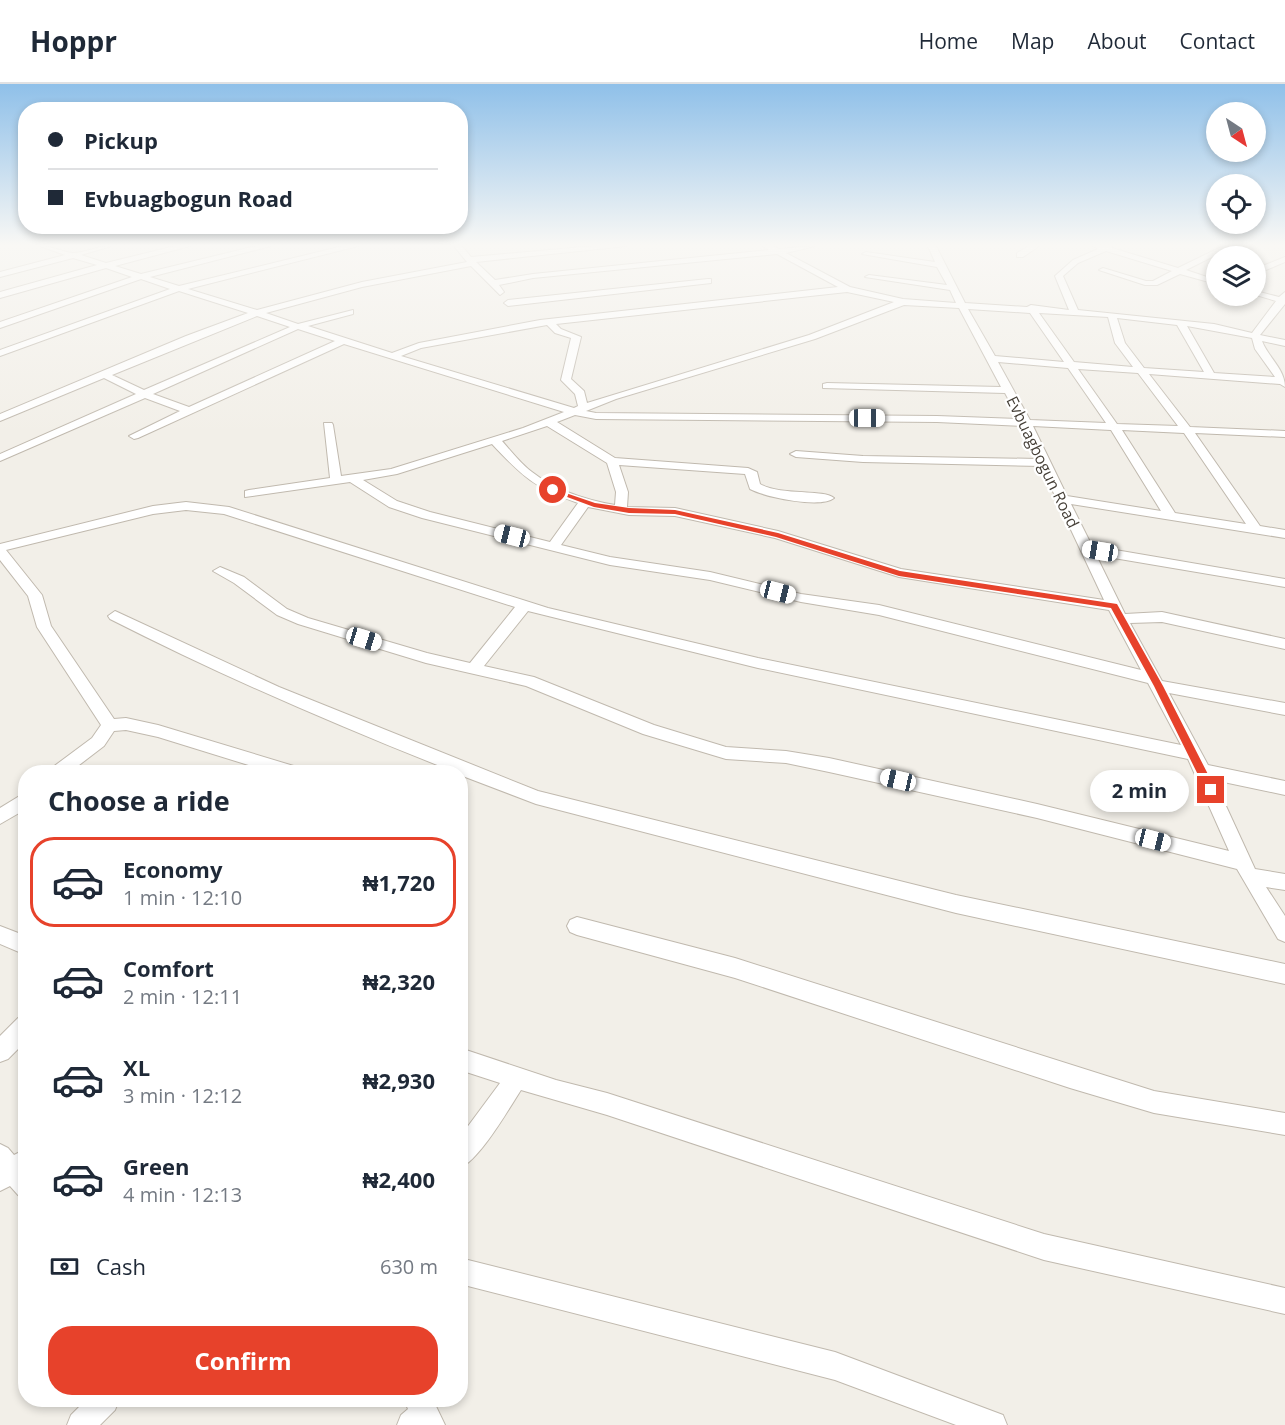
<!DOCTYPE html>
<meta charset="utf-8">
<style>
:root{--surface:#fff;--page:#f6f6f7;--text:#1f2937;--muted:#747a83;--line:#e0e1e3;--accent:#e7422b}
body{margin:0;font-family:"Open Sans",sans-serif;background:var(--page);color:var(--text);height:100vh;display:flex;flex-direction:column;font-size:22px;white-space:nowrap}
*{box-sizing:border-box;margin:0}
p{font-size:20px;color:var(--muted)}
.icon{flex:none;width:33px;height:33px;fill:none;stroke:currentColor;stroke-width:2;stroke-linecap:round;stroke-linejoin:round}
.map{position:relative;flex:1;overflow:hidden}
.sheet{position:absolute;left:18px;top:681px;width:450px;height:642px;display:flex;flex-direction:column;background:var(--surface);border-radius:24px;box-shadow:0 3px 9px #0003}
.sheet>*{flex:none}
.guide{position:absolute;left:18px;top:18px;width:450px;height:132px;border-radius:24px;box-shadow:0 3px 9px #0003;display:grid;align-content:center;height:132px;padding:0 30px;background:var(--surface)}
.needle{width:39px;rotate:144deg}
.controls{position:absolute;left:1206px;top:18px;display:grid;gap:12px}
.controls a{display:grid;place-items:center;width:60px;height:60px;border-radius:50%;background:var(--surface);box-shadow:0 3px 9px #0003;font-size:30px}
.end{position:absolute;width:27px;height:27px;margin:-14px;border:8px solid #e7422b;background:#fff;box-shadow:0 0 0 3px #fff}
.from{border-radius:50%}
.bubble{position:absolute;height:42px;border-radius:21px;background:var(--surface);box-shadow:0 3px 9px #0003;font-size:20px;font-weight:700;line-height:42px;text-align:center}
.car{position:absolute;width:18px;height:36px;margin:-18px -9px;border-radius:8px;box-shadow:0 0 4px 2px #0007;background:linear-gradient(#fff 24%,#345 0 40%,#fff 0 76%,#345 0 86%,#fff 0)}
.guide b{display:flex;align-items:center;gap:21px;height:57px;font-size:22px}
.guide b+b{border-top:2px solid var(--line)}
.guide i{width:15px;height:15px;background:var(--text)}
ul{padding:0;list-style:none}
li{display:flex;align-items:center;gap:18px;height:90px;margin:0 12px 9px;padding:0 18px;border:3px solid transparent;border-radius:24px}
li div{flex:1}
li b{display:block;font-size:22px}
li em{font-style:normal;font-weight:700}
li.selected{border-color:var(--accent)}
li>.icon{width:54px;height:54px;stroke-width:1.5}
h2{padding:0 30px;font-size:27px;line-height:72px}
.pay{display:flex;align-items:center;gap:15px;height:66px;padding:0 30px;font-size:22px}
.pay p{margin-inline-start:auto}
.primary-button{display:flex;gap:12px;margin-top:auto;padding:12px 30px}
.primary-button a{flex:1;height:69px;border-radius:24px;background:var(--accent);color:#fff;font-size:24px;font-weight:700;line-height:69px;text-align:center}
header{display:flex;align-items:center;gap:36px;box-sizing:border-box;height:84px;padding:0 30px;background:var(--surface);border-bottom:2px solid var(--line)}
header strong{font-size:28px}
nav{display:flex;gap:33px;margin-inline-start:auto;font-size:21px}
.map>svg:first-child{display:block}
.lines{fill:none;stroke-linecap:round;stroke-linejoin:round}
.minor-casing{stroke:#c0b9ae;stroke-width:2}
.minor{fill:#fff;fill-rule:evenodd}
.route{fill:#e7422b}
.labels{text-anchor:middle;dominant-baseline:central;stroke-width:4.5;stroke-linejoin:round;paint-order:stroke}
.street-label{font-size:16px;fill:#453f37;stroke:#fff}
</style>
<header>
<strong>Hoppr</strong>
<nav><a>Home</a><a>Map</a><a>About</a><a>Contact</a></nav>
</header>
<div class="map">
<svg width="1285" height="1341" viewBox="0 0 1285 1341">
<rect width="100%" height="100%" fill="#f2efe8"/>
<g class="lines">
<g class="minor-casing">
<g id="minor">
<path d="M 40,162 C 52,162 62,168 73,169 C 84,169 98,162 111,162 L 81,171 L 106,179 L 175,162 L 190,162 L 115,182 L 141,190 L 256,162 L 271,162 L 150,193 L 179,202 L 343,162 L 358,162 L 188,205 L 257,226 L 362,198 L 467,178 L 454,162 L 462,162 L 471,173 L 594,162 L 626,162 L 476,178 L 495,196 L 533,190 L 769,166 L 763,162 L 773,162 L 779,165 L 815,162 L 786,169 L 850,203 L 903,215 L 956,219 L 950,206 L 865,193 L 869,191 L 947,201 L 937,183 L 862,170 L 866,168 L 935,178 L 928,162 L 936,162 L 965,219 L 1027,223 L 1031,221 L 1069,226 L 1055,192 L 1073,176 L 1098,165 L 1093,162 L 1112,162 L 1112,164 L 1178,184 L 1223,162 L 1234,162 L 1186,186 L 1216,196 L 1216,200 L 1180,190 L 1157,201 L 1145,201 L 1099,186 L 1103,184 L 1146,197 L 1153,197 L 1172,187 L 1106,167 L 1078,179 L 1063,192 L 1078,226 L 1214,240 L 1252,249 L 1276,217 L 1256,211 L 1256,207 L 1279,213 L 1285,208 L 1285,220 L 1260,251 L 1285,256 L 1285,262 L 1262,257 C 1268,273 1285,285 1285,303 L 1280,300 L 1149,290 L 1190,343 L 1285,347 L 1285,353 L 1195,349 L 1260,442 L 1285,446 L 1285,454 L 1071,420 L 1092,462 L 1285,495 L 1285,503 L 1096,471 L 1125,530 L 1162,528 L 1285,555 L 1285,565 L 1162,538 L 1130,539 L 1162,597 L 1285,619 L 1285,631 L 1169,609 L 1208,681 L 1285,697 L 1285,711 L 1214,696 L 1255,785 L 1285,790 L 1285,806 L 1266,803 L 1285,832 L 1285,858 L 1278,855 L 1237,785 L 1037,734 L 829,688 L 786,679 L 726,675 L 643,650 L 526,602 L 426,579 L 298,540 L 277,531 L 234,499 L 213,487 L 220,483 L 244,493 L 287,525 L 308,534 L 427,569 L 470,579 L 515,523 L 224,430 L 186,426 L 153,430 L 6,466 L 42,511 L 51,542 L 114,635 L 126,634 L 158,641 L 297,683 L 299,688 L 271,688 L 158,653 L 126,646 L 114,647 L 104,662 L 70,688 L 51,688 L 53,683 L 92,654 L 101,641 L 37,543 L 28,512 L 0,476 L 0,460 L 153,422 L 186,418 L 229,423 L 548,524 L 758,574 L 1181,661 L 1148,599 L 879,531 L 801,518 L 710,496 L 610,481 L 422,434 L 389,423 L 350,398 L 245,413 L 245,407 L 249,406 L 330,394 L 324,339 L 332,339 L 333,341 L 341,392 L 391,385 L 523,344 L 564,328 L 344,260 L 138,354 L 134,355 L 129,352 L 180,327 L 145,314 L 0,377 L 0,370 L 136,310 L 104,294 L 0,337 L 0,330 L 186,252 L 248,229 L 179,207 L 0,272 L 0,266 L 170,205 L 141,195 L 0,244 L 0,238 L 132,193 L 106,184 L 0,214 L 0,208 L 97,181 L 73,174 L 0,193 L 0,188 L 65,171 ZM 777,170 L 838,203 L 540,236 L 419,259 L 392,269 L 308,242 L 353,230 L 353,226 L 298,240 L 266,229 L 362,203 L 471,182 L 500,211 L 504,208 L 499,201 L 533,194 ZM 847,208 L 894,218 L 809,251 L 587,319 L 584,307 L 571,295 L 581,253 L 561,245 L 556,240 ZM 904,221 L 959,224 L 1001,303 L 827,299 L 823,300 L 823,304 L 1005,309 L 1019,335 L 937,332 L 596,329 L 586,327 L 616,315 L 815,255 ZM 968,225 L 1030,229 L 1064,278 L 995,272 ZM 1039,229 L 1108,233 L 1115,259 L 1133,283 L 1074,278 ZM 257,232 L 290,243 L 144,306 L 112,291 ZM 1117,234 L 1177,241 L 1204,288 L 1144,284 L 1125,259 ZM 547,241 L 555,249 L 571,254 L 561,296 L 575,310 L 578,322 L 574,324 L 401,272 L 421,264 ZM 1187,242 L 1252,254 L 1255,265 L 1275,293 L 1214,289 ZM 298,245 L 335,257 L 189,323 L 153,310 ZM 998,278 L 1068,284 L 1106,339 L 1030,336 ZM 1078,285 L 1138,289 L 1178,342 L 1117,340 ZM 575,331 L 596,335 L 937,338 L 1022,342 L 1038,375 L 863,372 L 796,367 L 790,370 L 796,373 L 863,378 L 1041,382 L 1104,516 L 901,485 L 778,447 L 675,424 L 627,423 L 628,408 L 619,381 L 745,390 L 750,405 C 765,413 821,425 834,414 C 823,405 780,412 760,400 L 757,388 L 748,384 L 615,374 L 557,338 ZM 547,342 L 607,379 L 616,408 L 615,421 C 586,416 555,406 532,388 C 521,380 511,367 502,357 ZM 1033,342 L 1111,346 L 1161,427 L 1067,412 ZM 1122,346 L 1184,349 L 1246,440 L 1175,429 ZM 492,360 C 523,393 535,404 578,419 L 550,458 L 430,428 L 397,417 L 363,396 L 397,390 ZM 588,423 L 629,431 L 675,432 L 775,454 L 899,493 L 1109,526 L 1141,586 L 879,521 L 801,510 L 710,488 L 610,473 L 561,461 ZM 528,527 L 758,584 L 1188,675 L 1229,767 L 1037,720 L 829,674 L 786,667 L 726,663 L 654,641 L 534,593 L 484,582 Z"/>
<polygon points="1029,162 1039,162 1023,173 1017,173 1017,169"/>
<polygon points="1285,173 1285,178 1266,186 1256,184 1256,180 1265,181"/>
<polygon points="708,195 711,195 711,199 508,222 504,219 508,216"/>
<path d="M 115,527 L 279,603 L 538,707 L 956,811 L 1285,880 L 1285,900 L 956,829 L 536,720 L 460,691 L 460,688 L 455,688 C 338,642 222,592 110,535 L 108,532 Z"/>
<polygon points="26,708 26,725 0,740 0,724"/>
<polygon points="577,833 735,874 1154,1007 1285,1029 1285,1051 1154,1029 1070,1004 735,894 577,851 570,848 567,842 570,836"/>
<polygon points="0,842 26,852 26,871 0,860"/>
<polygon points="26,932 26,957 8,975 0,978 0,952 18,934"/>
<path d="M 460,964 L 556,996 L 607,1009 L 1044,1150 L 1285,1204 L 1285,1230 L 1044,1176 L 607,1031 L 521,1006 C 508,1026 480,1075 460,1084 L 460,1053 L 500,999 L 460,986 Z"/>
<polygon points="0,1060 8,1064 14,1071 26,1065 26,1115 18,1111 10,1102 0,1107"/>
<polygon points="460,1174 835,1268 1003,1331 1007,1341 956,1341 835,1296 460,1200"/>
<polygon points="86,1316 119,1316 115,1326 100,1341 67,1341 71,1331"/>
<polygon points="404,1316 433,1316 445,1341 397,1341 401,1331 408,1325"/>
</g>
</g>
<use href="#minor" class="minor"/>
</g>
<linearGradient id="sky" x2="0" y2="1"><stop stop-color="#8fc0e9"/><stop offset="0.46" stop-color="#f9f8f5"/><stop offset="1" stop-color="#f9f8f5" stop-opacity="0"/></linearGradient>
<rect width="1285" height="350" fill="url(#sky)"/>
<polygon class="route" points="551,404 595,419 629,424 675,426 778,449 900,487 1117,520 1163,602 1216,706 1211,710 1207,709 1154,602 1111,524 899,492 776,453 675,430 629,429 594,423 551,407"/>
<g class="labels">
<g class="street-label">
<text transform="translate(1043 378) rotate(64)">Evbuagbogun Road</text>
</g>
</g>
</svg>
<div class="controls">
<a><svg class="needle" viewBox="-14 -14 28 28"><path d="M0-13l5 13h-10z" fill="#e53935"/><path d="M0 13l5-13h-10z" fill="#747a83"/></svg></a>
<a><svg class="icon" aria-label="locate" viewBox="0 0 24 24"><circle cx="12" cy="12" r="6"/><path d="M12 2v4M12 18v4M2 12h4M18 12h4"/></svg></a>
<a><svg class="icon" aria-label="layers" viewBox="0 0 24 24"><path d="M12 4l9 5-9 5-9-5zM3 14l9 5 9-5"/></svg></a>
</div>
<i class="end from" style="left:553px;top:406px"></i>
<i class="end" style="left:1211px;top:706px"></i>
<div class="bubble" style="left:1090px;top:686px;width:99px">2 min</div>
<i class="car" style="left:867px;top:334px;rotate:90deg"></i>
<i class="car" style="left:512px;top:452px;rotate:284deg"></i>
<i class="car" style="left:1100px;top:467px;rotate:279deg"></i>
<i class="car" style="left:778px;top:508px;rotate:104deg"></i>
<i class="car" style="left:364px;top:555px;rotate:107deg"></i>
<i class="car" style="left:898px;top:696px;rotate:283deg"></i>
<i class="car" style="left:1153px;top:756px;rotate:104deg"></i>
<div class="guide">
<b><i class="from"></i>Pickup</b>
<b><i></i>Evbuagbogun Road</b>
</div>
<section class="sheet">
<h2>Choose a ride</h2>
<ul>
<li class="selected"><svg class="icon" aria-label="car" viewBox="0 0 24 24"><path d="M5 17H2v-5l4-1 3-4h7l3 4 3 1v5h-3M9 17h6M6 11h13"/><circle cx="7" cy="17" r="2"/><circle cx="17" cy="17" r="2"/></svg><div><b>Economy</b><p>1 min · 12:10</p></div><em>₦1,720</em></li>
<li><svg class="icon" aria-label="car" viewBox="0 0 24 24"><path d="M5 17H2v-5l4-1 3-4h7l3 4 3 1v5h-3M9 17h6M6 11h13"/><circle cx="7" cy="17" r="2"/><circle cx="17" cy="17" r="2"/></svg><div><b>Comfort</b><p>2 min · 12:11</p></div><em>₦2,320</em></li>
<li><svg class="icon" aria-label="car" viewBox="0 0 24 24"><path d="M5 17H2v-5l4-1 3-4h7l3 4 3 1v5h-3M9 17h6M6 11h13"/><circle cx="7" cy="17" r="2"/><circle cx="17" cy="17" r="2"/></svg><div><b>XL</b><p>3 min · 12:12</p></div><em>₦2,930</em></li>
<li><svg class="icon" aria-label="car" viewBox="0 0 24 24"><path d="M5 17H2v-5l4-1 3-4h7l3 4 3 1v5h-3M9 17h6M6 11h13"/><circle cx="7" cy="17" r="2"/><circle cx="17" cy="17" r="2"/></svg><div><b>Green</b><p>4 min · 12:13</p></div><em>₦2,400</em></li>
</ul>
<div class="pay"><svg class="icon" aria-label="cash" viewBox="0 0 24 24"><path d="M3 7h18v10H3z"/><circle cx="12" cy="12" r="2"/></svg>Cash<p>630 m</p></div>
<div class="primary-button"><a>Confirm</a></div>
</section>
</div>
